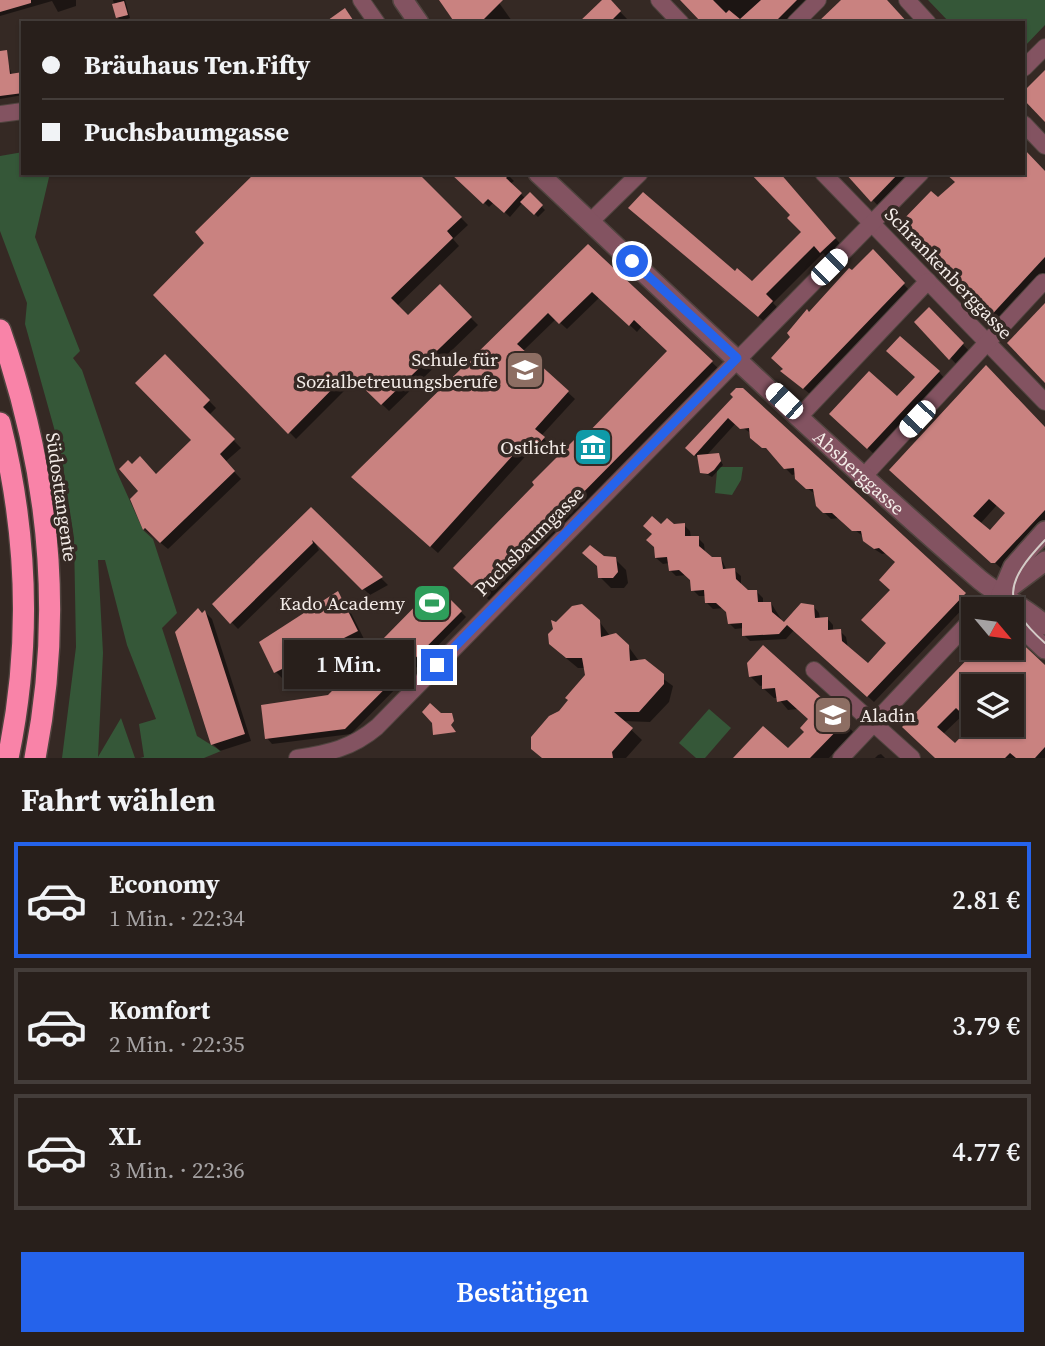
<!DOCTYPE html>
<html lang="de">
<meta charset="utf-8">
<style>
:root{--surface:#281f1b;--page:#302724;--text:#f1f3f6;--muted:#a5a2a3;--line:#443d3a;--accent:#2563eb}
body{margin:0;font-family:"Source Serif 4",serif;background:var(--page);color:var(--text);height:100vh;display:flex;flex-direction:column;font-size:26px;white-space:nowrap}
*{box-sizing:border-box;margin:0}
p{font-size:23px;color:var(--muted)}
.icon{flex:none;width:38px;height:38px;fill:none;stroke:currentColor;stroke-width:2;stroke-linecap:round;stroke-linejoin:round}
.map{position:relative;height:758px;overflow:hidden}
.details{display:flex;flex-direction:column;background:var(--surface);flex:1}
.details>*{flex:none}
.guide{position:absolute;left:21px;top:21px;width:1004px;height:154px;border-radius:0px;box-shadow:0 2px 5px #0004,0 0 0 2px var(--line);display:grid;align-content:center;height:154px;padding:0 21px;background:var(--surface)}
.needle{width:46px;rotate:119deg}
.buttons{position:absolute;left:961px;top:597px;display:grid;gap:14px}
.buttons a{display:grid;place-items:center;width:63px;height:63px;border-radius:0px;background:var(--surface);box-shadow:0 2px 5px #0004,0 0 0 2px var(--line);font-size:35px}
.end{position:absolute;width:32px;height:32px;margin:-16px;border:9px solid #2563eb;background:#fff;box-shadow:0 0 0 4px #fff}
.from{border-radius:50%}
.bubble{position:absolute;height:49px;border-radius:0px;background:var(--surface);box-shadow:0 2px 5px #0004,0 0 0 2px var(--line);font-size:23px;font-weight:600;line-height:49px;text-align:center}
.car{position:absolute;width:21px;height:42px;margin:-21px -10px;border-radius:9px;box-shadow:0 0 5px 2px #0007;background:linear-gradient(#fff 24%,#345 0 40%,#fff 0 76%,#345 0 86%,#fff 0)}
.guide b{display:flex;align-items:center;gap:24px;height:66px;font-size:26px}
.guide b+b{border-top:2px solid var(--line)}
.guide i{width:18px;height:18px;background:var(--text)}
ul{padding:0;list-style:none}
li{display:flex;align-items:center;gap:21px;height:116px;margin:0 14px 10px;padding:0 7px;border:4px solid var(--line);border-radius:0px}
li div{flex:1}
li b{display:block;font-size:26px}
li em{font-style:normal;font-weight:600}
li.current{border-color:var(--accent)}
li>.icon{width:63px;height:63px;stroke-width:1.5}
h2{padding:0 21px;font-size:32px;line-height:84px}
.primary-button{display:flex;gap:14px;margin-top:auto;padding:14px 21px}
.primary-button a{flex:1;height:80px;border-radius:0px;background:var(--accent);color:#fff;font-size:28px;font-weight:600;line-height:80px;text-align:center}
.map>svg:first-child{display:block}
.green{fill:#355738}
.shadow{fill:#0007;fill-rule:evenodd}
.building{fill:#c98280;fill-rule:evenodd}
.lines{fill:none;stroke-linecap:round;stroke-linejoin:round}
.minor-casing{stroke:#50443f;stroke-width:18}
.tertiary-casing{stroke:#50443f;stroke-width:22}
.motorway-casing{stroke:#50443f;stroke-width:24}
.minor{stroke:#835361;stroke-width:16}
.tertiary{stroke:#835361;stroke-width:19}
.motorway{stroke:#f983a8;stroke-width:21}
.tram{stroke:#d4cbc7;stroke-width:2}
.route{stroke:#2563eb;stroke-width:9}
.labels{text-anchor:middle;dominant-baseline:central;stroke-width:7;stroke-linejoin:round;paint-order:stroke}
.street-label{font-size:19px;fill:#f4ece8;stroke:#352924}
.poi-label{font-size:19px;fill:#f4ece8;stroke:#352924;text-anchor:end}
</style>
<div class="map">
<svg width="1045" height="758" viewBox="0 0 1045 758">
<rect width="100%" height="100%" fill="#352924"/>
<g class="green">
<polygon points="928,0 1045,0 1045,25 1024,47 1024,23 950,23"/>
<polygon points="23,152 23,173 50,173 35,237 80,351 73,358 82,370 116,470 143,530 153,539 177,613 162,628 197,736 221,751 204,758 140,758 144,757 139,724 156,719 127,645 105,560 98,560 103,653 98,757 121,718 135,758 62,758 76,647 74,538 61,453 25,324 27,303 0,231 0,156"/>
<polygon points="720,467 743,467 741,480 732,495 715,493 717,471"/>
<polygon points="709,709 731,728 705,758 696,758 679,743"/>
</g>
<g class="shadow">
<polygon points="0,0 76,0 76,6 58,12 52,1 0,16"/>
<polygon points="113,0 125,0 130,18 121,21 117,17"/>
<polygon points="442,0 497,0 512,21 458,23"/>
<polygon points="604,0 609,0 627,19 624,23 581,23"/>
<polygon points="690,0 810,0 787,23 704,23"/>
<polygon points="8,63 12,75 23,73 23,95 0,99 0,64"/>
<polygon points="1024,151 1045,173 1045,279 998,331 898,227 938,200 1024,173"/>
<polygon points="417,173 468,225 453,239 459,246 397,306 408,317 440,287 478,325 389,411 356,379 296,439 156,295"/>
<polygon points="506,173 514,181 510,184 526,199 530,195 545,210 538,217 523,202 510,217 494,202 489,207 453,174"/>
<polygon points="780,173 843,247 829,260 823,253 773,303 780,310 767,324 638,216 752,283 803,232 792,215"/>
<polygon points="847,173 921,173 883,211"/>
<polygon points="588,246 719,369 490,601 455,568 669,351 642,326 637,332 600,297 567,329 556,319 523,351 575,399 541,436 551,445 541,456 532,449 438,553 360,484"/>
<polygon points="873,252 910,291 810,394 789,377 792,337 810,314"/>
<polygon points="929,309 970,352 957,365 917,322"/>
<polygon points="165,356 216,408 209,415 241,448 225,462 241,479 168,549 144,529 133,499 194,440"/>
<polygon points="939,372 945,379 875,455 831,414 897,399"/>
<polygon points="735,397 971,600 874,702 794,630 786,639 750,641 744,635 744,628 735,629 729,623 728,612 724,608 713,609 707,603 706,596 699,596 693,590 692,580 687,575 676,576 670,570 669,563 663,564 656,558 661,526 684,525 690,531 691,538 698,538 704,544 705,553 711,559 721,558 727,571 734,570 741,576 741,586 748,592 757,592 763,598 763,604 771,603 784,624 813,606 819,613 820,619 827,618 833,625 833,632 840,631 846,637 848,648 868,666 888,643 897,562 887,553 882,554 871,547 864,537 839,518 831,519 817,505 815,494 803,485 796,474 792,475 752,434 736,423 706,456 718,455 723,465 712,477 702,472 699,459 688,448"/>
<path d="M 1045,430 L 1045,526 L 1003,570 L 898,478 ZM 997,505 L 1007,513 L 990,532 L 980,524 Z"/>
<polygon points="311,509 388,585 370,595 314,541 319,550 238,629 214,604"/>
<polygon points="604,558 615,559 626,570 628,583 624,588 611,588 600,577"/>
<polygon points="436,587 466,617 351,734 272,744 267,738 329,697"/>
<polygon points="338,594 345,601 364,639 283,679 276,672"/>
<polygon points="205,612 212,619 251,741 220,751 213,744 203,615"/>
<polygon points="599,621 610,636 628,646 639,661 673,686 669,702 650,722 622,721 642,740 626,758 543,758 560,713 587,675 585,668 578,668 561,654"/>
<path d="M 1012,637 L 1045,667 L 1045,758 L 938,758 L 905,727 L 980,648 L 1012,648 ZM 973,686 L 1012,686 L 1012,724 L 955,745 L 943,734 L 964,714 L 973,722 Z"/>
<polygon points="748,664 843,719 853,732 829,758 736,758 788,751 806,732 810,720 798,709 788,710 778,698 774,698 764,689 764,685 760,686 750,676"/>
<polygon points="881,754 885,758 875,758 878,755"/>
</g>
<g class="building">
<polygon points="0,0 31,0 31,3 0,12"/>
<polygon points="439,0 503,0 480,23 455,23"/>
<polygon points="602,0 611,0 621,11 609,23 578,23"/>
<polygon points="680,0 713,0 726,13 729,10 740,19 761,0 797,0 774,23 702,23"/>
<polygon points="841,0 887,0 908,23 817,23"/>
<polygon points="124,1 128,15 116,18 112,4"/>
<polygon points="345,8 355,23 324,23"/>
<polygon points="7,50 10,74 23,72 23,93 0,96 0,51"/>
<polygon points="1045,70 1045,122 1024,100 1024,91"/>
<polygon points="1024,149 1045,171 1045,257 986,321 896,227 931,191 938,197 955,182 945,173 1024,173"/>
<polygon points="255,173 418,173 462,217 447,231 453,238 391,298 408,315 440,284 472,317 381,405 348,373 288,434 153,295 204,243 195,232"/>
<polygon points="450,173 511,173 506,178 522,193 504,213 488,199 483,204"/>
<polygon points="750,173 780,173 836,238 820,253 814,246 766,294 773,301 758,317 628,208 643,192 735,271 737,268 752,281 801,232 787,218 790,215"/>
<polygon points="845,173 899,173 871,202"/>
<polygon points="530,192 543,205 534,215 520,202"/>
<polygon points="588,244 713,361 482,595 453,568 534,485 532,482 578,436 582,439 667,351 634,320 629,326 592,292 559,324 548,313 517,344 569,391 535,429 545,437 533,451 524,443 430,547 351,477"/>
<polygon points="873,249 905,283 803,389 780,371 783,369 771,358 790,337 787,333 807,309 809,312 849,268 852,270"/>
<polygon points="1045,303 1045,383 1007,343"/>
<polygon points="929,307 964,343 949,360 914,322"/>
<polygon points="900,336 940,371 867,449 829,414 869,371 897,396 915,377 886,351"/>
<polygon points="165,354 210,400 203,407 235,439 220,454 235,471 160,543 145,528 143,530 130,499 138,491 119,469 128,460 132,464 140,456 156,474 191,440 135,383"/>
<path d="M 986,365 L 1045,427 L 1045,510 L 995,563 L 991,563 L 889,470 ZM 989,499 L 1005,513 L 990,530 L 973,516 Z"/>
<polygon points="736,388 743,388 966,593 867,697 787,625 779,634 742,636 742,623 728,624 726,612 716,603 705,603 704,590 691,591 690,580 679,570 669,571 667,557 655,558 654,547 646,540 652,534 643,526 652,516 661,524 667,518 674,524 685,523 685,536 699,536 699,546 712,557 721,557 723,569 735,568 736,579 748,590 757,590 758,602 771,602 772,612 784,622 801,603 814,605 815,618 828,617 828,630 841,629 842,641 868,663 886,643 861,620 890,590 879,580 895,562 879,548 874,549 863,541 861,531 852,531 832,513 823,513 816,506 813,489 806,489 795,479 794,468 784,469 766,448 762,448 750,438 749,428 740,429 728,418 694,456 685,448 733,397 730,394"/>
<polygon points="719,453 721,461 714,470 708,474 700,473 697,455"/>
<polygon points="311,507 383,577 362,590 312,540 313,543 230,624 212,604"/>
<polygon points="590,545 604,556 616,557 618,572 613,578 598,578 597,566 582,553"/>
<polygon points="436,585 462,611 345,729 265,739 261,705 328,695"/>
<polygon points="338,591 358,631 274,673 259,642"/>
<polygon points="582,604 600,620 601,637 616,633 629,645 630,661 645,659 664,674 664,684 639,712 614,712 633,728 612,752 613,758 542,758 531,749 531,737 549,716 559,711 568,700 565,698 585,675 582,658 566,658 549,644 548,634 553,629 551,620 556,622 572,606"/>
<polygon points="198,608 202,613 205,610 245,734 211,745 175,632"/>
<path d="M 1012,634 L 1045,665 L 1045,747 L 1035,758 L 1016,758 L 1010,753 L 1005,758 L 935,758 L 902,727 L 978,648 L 1012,648 ZM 973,686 L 1012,686 L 1012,724 L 973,724 L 955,743 L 937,727 L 956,708 L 973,724 Z"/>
<polygon points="763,645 844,718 845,722 810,758 733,758 763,726 788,748 804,732 800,728 808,719 787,700 777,702 775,688 762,689 762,675 749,677 747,663"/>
<polygon points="430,703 441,713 452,713 454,721 451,725 456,732 433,735 432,723 422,712"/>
</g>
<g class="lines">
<g class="minor-casing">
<g id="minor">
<polyline points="361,0 377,23"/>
<polyline points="659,0 681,23"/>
<polyline points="907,0 928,23"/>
<polyline points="795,23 818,0"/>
<polyline points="1024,68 1045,47"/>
<polyline points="0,114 23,111"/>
<polyline points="1024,124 1045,146"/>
<polyline points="823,173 1045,402"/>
<polyline points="590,222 640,173"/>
<polyline points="800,416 928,281"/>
<polyline points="864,476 1043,282"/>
<polyline points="982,609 1001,595"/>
<polyline points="814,670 912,758"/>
<path d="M 297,758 C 329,753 352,748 377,727 L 921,173"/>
<polyline points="841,758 973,618"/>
</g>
</g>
<g class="tertiary-casing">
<g id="tertiary">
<polyline points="403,0 419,23"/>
<path id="s1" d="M 538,173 C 684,310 829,449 980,580 C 1001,597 1025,607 1045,625"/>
<polyline points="1001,594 1045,561"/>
<polyline points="1001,595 1013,567 1045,531"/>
<polyline points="1012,618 1045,649"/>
</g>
</g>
<g class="motorway-casing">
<g id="motorway">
<path d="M 0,330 C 49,470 64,612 35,758"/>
<path d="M 0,423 C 28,535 32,644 8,758"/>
</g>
</g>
<use href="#minor" class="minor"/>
<use href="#tertiary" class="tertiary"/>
<use href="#motorway" class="motorway"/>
<path class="tram" d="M 1045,540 C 1005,582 1000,603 1045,643"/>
</g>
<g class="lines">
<polyline class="route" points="437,665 737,358 632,261"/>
</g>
<defs>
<g id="school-square" transform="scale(2.0125)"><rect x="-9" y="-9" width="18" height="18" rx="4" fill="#8d6e63" stroke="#352924"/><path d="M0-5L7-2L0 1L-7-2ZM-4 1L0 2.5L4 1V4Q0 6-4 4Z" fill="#fff"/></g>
<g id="museum-square" transform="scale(2.0125)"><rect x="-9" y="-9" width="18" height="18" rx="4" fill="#0f9aa8" stroke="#352924"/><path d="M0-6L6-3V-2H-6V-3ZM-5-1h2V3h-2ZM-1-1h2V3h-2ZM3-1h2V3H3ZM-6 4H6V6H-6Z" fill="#fff"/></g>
<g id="stadium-square" transform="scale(2.0125)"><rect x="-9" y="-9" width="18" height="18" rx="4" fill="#2e9e5b" stroke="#352924"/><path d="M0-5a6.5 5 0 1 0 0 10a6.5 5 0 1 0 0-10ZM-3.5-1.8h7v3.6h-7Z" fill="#fff"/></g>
</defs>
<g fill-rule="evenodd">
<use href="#school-square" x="525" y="370"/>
<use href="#museum-square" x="593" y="447"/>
<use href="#stadium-square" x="432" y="603"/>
<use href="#school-square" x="833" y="715"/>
</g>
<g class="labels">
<g class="street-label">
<text transform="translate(949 273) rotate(46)">Schrankenberggasse</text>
<text stroke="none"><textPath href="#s1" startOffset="439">Absberggasse</textPath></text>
<text transform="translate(62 497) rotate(82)">Südosttangente</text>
<text transform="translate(529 541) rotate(-45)">Puchsbaumgasse</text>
</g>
<g class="poi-label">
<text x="498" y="359">Schule für<tspan x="498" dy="22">Sozialbetreuungsberufe</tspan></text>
<text x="566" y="447">Ostlicht</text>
<text x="405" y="603">Kado Academy</text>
<text x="860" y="715" text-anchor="start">Aladin</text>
</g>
</g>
</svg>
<div class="buttons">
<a><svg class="needle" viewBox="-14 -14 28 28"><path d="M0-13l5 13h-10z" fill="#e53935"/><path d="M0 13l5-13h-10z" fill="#a5a2a3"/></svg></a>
<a><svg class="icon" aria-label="layers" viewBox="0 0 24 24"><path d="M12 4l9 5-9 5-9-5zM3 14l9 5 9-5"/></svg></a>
</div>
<i class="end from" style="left:632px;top:261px"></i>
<i class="end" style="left:437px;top:665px"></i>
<div class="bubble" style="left:284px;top:640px;width:130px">1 Min.</div>
<i class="car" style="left:829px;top:267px;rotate:45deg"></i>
<i class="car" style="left:784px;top:401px;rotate:313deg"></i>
<i class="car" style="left:917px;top:419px;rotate:223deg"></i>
<div class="guide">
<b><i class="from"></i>Bräuhaus Ten.Fifty</b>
<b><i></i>Puchsbaumgasse</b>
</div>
</div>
<section class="details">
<h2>Fahrt wählen</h2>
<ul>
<li class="current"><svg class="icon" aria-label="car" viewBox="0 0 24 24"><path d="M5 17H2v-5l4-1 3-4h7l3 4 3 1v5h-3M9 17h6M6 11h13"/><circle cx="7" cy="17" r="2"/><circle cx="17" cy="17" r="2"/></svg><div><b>Economy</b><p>1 Min. · 22:34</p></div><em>2.81 €</em></li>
<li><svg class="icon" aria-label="car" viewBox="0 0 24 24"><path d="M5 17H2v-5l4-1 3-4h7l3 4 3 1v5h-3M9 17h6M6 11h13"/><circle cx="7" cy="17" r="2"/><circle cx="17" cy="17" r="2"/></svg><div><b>Komfort</b><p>2 Min. · 22:35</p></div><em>3.79 €</em></li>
<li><svg class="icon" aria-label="car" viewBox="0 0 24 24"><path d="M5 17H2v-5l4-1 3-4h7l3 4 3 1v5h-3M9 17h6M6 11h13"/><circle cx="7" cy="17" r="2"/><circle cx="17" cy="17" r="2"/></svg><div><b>XL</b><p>3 Min. · 22:36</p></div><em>4.77 €</em></li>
</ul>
<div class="primary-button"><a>Bestätigen</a></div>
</section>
